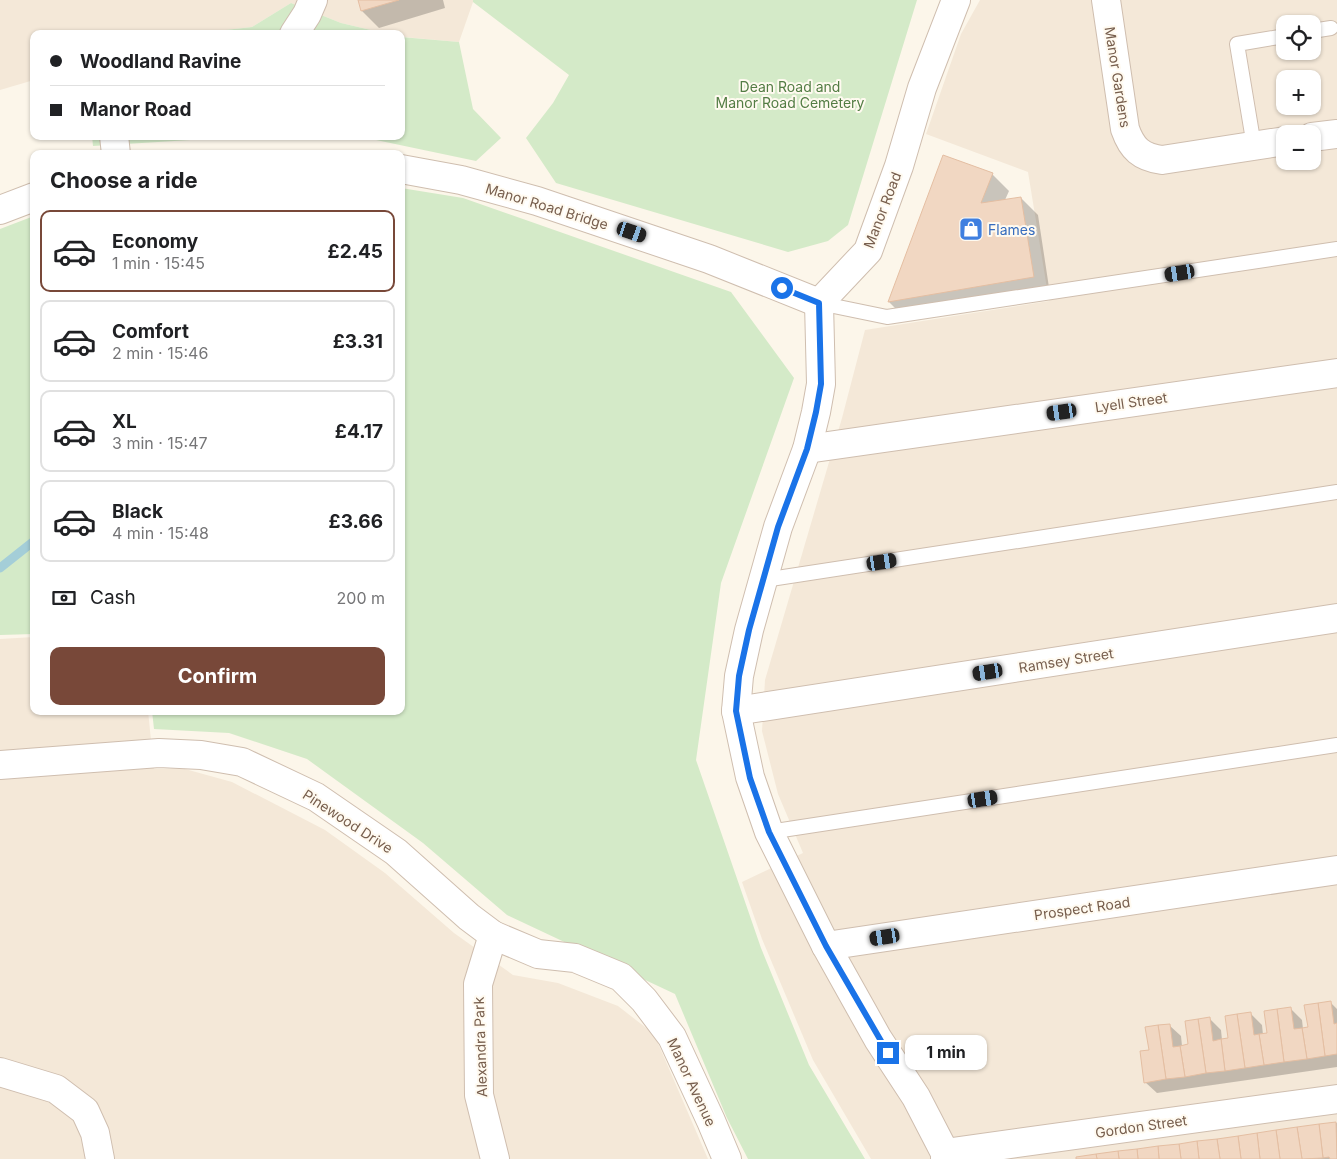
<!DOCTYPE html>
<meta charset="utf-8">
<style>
:root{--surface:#fff;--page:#f6f6f6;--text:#202124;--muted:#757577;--line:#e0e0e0;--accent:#784839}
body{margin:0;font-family:Inter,sans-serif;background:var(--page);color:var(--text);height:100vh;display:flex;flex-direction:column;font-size:19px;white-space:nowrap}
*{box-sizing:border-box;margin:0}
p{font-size:16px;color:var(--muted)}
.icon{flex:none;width:28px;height:28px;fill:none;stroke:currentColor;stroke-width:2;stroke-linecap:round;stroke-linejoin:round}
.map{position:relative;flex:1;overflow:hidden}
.details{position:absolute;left:30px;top:150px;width:375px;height:565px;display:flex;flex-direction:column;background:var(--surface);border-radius:10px;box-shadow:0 1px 4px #0004}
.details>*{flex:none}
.guide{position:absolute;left:30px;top:30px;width:375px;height:110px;border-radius:10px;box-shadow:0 1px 4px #0004;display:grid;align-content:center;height:110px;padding:0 20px;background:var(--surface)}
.controls{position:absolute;left:1276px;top:15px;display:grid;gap:10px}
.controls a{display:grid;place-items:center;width:45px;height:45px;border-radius:10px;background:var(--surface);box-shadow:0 1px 4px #0004;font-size:25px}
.end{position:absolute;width:22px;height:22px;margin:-11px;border:6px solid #1a73e8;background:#fff;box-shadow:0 0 0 2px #fff}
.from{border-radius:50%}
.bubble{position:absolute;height:35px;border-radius:10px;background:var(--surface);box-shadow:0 1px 4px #0004;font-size:16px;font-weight:700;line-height:35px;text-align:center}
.car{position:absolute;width:15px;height:30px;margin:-15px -8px;border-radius:6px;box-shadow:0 0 4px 1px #0007;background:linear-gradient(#222 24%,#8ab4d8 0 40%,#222 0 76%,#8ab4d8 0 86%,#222 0)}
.guide b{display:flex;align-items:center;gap:18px;height:48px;font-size:19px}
.guide b+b{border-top:1px solid var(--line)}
.guide i{width:12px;height:12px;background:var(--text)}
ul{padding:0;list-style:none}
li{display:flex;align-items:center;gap:15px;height:82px;margin:0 10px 8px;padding:0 10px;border:2px solid var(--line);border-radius:10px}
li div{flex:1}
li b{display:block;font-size:19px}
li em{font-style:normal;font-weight:700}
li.on{border-color:var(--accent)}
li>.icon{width:45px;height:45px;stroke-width:1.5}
h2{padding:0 20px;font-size:22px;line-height:60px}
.pay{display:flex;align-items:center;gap:12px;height:55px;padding:0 20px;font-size:19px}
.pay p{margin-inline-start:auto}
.cta{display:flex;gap:10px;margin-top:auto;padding:10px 20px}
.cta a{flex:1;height:58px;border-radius:10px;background:var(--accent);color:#fff;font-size:20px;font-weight:700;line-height:58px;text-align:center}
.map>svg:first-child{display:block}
.residential{fill:#f4e8d8;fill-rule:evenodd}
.green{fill:#d4eac8}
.shadow{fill:#0003}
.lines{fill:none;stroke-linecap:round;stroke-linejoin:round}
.stream{stroke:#a4ced8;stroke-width:9}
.building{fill:#f1d7c2;stroke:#e4bea2}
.lane-casing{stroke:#cfbeaf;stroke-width:16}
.street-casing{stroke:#cfbeaf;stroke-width:30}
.lane{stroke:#fff;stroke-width:14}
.street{stroke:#fff;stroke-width:28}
.route{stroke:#1a73e8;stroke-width:6}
.labels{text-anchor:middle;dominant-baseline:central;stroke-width:4;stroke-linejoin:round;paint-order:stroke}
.street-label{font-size:14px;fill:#775e4d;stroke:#fffaf0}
.park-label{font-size:14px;fill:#537d44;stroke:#fffaf0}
.shop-label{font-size:14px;fill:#366cbe;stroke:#fffaf0;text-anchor:start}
</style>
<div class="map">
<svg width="1337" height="1159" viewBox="0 0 1337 1159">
<rect width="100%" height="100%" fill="#fcf6ea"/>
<g class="residential">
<polygon points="0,0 473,0 473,2 459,42 403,37 401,37 401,34 388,34 341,23 291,3 252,27 190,34 34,34 34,80 0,90"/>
<path d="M 980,0 L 1337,0 L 1337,1159 L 871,1159 L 813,1060 L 762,939 L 742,882 L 803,853 L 778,794 L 762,731 L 765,680 L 842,418 L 865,330 L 1049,301 L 1028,172 L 926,134 L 961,34 ZM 1285,24 L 1312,24 L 1312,51 L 1285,51 ZM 1285,79 L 1312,79 L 1312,106 L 1285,106 ZM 1285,134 L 1312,134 L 1312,161 L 1285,161 Z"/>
<polygon points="34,637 34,711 148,711 154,769 185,769 232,782 325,830 385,873 454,933 513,975 558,983 618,1006 654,1034 708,1159 0,1159 0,639"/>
</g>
<g class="green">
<polygon points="473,0 917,0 848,225 828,241 788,252 556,183 526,138 553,103 569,75 473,2"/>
<polygon points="291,3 341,23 388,34 190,34 252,27"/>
<polygon points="401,37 459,42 473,109 501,138 476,161 357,136 401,136"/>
<polygon points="92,136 257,136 93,146"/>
<polygon points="401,188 463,198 731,292 794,378 721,583 696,760 761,948 809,1065 865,1159 748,1159 727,1118 675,994 507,915 423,843 307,759 229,733 154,729 152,711 401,711"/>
<polygon points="34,216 34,634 0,635 0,229"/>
</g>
<g class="shadow">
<polygon points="359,0 443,0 445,8 379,28 362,11"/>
<polygon points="944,156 992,174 1009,191 1005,200 1021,198 1038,215 1050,294 906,319 889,302"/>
<polygon points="1331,1003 1337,1009 1337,1067 1157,1093 1145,1082 1150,1051 1169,1025 1181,1036 1182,1046 1189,1045 1209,1018 1221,1030 1222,1040 1229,1039 1250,1013 1262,1025 1263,1035 1269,1034 1291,1009 1302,1020 1303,1029 1309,1028"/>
<polygon points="1337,1123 1337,1159 1077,1159 1198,1142"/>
</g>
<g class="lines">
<polyline class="stream" points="0,568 34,541"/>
</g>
<g class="building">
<polygon points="358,0 399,0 361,11"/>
<polygon points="943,155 993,173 981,203 1021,197 1034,277 888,302"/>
<polygon points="1331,1001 1334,1024 1337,1023 1337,1054 1325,1056 1318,1003"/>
<polygon points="1318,1003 1325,1056 1307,1059 1302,1028 1308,1027 1304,1005"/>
<polygon points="1291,1007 1294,1029 1302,1028 1307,1059 1284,1062 1277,1009"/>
<polygon points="1277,1009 1284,1062 1264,1065 1259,1034 1267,1033 1264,1011"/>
<polygon points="1251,1012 1254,1035 1259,1034 1264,1065 1245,1068 1237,1014"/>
<polygon points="1237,1014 1245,1068 1225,1071 1221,1039 1228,1038 1225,1016"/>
<polygon points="1210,1017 1213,1041 1221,1039 1225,1071 1206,1073 1198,1019"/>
<polygon points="1198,1019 1206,1073 1185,1077 1180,1046 1188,1044 1185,1021"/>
<polygon points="1170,1024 1173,1047 1180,1046 1185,1077 1166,1079 1158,1025"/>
<polygon points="1158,1025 1166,1079 1144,1083 1140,1051 1149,1050 1145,1027"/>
<polygon points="1336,1122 1337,1159 1330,1159 1329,1157 1323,1158 1319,1124"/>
<polygon points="1319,1124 1323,1158 1302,1159 1297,1127"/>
<polygon points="1297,1127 1302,1159 1280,1159 1276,1130"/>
<polygon points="1276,1130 1280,1159 1260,1159 1257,1133"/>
<polygon points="1257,1133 1260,1159 1241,1159 1238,1136"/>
<polygon points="1238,1136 1241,1159 1220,1159 1217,1139"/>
<polygon points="1217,1139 1220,1159 1199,1159 1197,1141"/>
<polygon points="1197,1141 1199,1159 1181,1159 1179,1144"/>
<polygon points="1179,1144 1181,1159 1159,1159 1158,1146"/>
<polygon points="1158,1146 1159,1159 1138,1159 1137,1149"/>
<polygon points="1137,1149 1138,1159 1119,1159 1118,1151"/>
<polygon points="1118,1151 1119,1159 1097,1159 1096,1154"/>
<polygon points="1096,1154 1097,1159 1076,1159 1076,1157"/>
</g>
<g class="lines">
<g class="lane-casing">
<g id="lane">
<polyline points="1312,31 1331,28"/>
<polyline points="1254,146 1237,44 1285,36"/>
<polyline points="819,303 887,317 1337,249"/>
<polyline points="764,580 1337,492"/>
<polyline points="769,832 1337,745"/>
</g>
</g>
<g class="street-casing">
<g id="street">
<path d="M 1106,0 L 1125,129 C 1132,149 1141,157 1162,160 L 1285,141"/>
<polyline points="294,34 307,14 313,0"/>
<polyline points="114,136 116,154"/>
<polyline points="1312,137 1337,134"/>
<polyline points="401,169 461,180 537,201 709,259 819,303"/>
<polyline points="0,210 34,197"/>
<polyline points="807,449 1337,373"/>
<polyline points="736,711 1337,618"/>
<polyline points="0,765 159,753 201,755 242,762 316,797 396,852 469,917 493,935 538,954 575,958 621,977 644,1000 672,1037 711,1121 727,1159"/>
<polyline points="493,935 478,984 479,1095 495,1159"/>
<polyline points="826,946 1337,870"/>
<polyline points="0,1072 56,1089 85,1111 95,1133 100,1159"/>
<polyline points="945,1153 1337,1099"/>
<polyline points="945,1159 945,1153 916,1097 878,1039 826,946 769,832 750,777 736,711 739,676 749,630 778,527 807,449 816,412 821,384 819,303 868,251 899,166 922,88 956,0"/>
</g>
</g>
<use href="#lane" class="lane"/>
<use href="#street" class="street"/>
</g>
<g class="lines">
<polyline class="route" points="782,288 819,303 821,384 816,412 807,449 778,527 749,630 739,676 736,711 750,778 769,832 826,946 888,1053"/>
</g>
<defs>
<g id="shop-square" transform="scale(1.25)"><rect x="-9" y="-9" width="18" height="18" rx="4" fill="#3f7fe0" stroke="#fffaf0"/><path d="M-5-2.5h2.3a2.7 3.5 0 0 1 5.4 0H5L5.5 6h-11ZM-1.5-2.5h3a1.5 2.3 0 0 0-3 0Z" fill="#fff"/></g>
</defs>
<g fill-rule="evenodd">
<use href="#shop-square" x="971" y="229"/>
</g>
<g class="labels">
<g class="street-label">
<text transform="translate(1118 77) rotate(81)">Manor Gardens</text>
<text transform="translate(547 206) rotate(17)">Manor Road Bridge</text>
<text transform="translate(882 210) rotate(-69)">Manor Road</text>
<text transform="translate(1131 402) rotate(-8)">Lyell Street</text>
<text transform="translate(1066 660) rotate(-9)">Ramsey Street</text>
<text transform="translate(348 821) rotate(33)">Pinewood Drive</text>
<text transform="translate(1082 908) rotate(-8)">Prospect Road</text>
<text transform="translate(480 1047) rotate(-92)">Alexandra Park</text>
<text transform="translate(692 1082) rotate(65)">Manor Avenue</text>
<text transform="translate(1141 1126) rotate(-8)">Gordon Street</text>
</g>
<g class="park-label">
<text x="790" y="86">Dean Road and<tspan x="790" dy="16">Manor Road Cemetery</tspan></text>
</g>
<g class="shop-label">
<text x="988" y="229">Flames</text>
</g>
</g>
</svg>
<div class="controls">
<a><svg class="icon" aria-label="locate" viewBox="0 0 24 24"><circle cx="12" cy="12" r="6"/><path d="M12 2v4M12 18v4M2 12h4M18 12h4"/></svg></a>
<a>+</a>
<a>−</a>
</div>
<i class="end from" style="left:782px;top:288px"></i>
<i class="end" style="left:888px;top:1053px"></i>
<div class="bubble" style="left:905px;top:1035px;width:82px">1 min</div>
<i class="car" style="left:632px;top:232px;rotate:109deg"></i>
<i class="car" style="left:1180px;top:273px;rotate:261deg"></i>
<i class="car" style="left:1062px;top:412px;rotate:262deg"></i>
<i class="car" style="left:882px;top:562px;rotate:81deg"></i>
<i class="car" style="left:988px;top:672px;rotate:261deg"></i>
<i class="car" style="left:983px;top:799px;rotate:81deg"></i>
<i class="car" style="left:885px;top:937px;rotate:261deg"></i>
<div class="guide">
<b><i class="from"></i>Woodland Ravine</b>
<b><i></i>Manor Road</b>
</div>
<section class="details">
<h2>Choose a ride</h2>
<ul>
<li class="on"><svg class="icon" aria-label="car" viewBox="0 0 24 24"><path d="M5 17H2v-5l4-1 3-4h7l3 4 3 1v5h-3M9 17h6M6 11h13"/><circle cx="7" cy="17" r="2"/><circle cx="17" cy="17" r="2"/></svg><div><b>Economy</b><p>1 min · 15:45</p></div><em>£2.45</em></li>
<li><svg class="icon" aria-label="car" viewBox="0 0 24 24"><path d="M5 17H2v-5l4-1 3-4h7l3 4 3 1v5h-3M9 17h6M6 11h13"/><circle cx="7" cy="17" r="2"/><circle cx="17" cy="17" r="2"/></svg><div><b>Comfort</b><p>2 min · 15:46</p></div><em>£3.31</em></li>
<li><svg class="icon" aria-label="car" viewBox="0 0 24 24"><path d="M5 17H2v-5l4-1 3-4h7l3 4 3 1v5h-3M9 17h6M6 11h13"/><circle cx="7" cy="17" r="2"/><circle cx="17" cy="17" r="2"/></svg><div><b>XL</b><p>3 min · 15:47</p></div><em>£4.17</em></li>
<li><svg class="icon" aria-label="car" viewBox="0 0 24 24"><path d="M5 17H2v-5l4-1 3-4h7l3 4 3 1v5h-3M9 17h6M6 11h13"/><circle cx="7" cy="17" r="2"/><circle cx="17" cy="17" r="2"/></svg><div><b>Black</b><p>4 min · 15:48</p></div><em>£3.66</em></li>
</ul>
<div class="pay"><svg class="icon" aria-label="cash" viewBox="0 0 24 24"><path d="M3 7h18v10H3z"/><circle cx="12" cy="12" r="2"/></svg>Cash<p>200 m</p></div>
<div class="cta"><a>Confirm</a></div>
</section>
</div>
